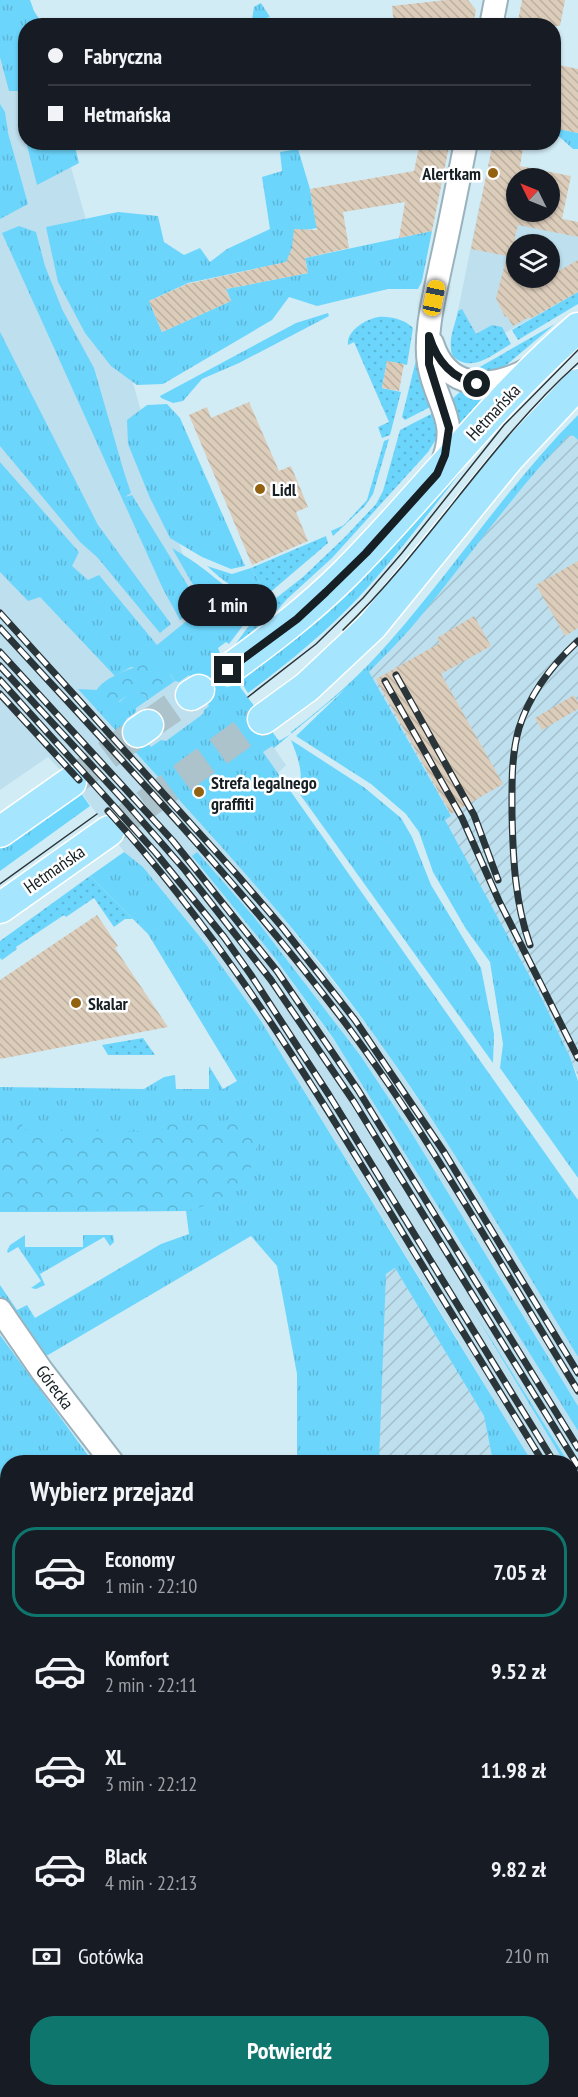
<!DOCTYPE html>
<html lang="pl">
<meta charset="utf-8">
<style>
:root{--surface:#171b24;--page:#20242c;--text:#f1f3f6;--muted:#9ea1a6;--line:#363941;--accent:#0f766e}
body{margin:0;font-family:"PT Sans Narrow",sans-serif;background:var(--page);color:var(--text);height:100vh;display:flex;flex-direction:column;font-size:22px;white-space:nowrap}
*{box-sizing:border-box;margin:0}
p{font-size:20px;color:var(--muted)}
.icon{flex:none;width:33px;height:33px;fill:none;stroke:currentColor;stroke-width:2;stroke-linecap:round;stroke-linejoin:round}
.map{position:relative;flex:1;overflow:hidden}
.details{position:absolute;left:0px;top:1455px;width:579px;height:642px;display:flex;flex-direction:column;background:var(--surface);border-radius:24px 24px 0 0;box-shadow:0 2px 4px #0004}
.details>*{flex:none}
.guide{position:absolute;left:18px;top:18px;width:543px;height:132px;border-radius:24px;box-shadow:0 2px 4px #0004;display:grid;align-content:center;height:132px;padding:0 30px;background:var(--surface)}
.needle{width:39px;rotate:313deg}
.buttons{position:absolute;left:506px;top:168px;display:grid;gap:12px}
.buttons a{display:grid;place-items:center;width:54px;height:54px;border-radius:50%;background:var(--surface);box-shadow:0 2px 4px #0004;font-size:30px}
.end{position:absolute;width:27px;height:27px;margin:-14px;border:8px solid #161f23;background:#fff;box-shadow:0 0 0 3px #fff}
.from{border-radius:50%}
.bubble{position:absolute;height:42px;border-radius:21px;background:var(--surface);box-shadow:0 2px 4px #0004;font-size:20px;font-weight:800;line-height:42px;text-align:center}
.car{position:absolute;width:18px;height:36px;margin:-18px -9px;border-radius:8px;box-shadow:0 0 4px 2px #0007;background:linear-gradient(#f5c518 24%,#345 0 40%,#f5c518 0 76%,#345 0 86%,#f5c518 0)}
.guide b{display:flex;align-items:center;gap:21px;height:57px;font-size:22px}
.guide b+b{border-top:2px solid var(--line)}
.guide i{width:15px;height:15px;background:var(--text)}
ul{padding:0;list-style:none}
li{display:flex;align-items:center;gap:18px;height:90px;margin:0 12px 9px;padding:0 18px;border:3px solid transparent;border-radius:24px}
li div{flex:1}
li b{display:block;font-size:22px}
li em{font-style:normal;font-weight:800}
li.current{border-color:var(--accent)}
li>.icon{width:54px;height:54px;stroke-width:1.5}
h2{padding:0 30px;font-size:27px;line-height:72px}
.pay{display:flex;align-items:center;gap:15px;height:66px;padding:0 30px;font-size:22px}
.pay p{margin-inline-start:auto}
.button{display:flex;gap:12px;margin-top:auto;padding:12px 30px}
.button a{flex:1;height:69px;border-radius:24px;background:var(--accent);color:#fff;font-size:24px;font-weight:800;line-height:69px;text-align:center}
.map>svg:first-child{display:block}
.built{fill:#bedfed;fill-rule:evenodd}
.industrial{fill:url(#industrial-furrows)}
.grass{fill:url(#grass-tufts)}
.forest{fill:url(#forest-crowns)}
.park{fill:url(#park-dots)}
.building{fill:url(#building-back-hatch);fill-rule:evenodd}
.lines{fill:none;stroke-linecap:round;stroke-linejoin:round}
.major-tunnel{stroke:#acc3cc;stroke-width:30;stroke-dasharray:30 15;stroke-linecap:butt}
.minor-casing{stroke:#9ab2bc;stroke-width:26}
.major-casing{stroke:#fff;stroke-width:33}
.minor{stroke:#fff;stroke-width:22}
.major{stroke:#a5e5fd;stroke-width:30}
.tram{stroke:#2a353a;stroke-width:1.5}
.rail-casing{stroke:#2a353a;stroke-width:7}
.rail{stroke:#fff;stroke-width:4.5;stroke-dasharray:14;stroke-linecap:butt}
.route{stroke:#161f23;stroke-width:8}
.poi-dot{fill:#926211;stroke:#fff;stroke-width:2}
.labels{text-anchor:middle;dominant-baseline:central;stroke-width:5;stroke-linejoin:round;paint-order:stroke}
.poi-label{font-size:18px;font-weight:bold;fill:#161f23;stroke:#fff;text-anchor:start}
.street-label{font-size:18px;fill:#161f23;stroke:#fff}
</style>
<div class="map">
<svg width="578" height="2097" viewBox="0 0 578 2097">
<defs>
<pattern id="industrial-furrows" width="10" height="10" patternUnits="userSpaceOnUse" patternTransform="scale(1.5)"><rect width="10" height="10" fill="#bedfed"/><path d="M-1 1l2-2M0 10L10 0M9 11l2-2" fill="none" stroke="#a3bfcb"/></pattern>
<pattern id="grass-tufts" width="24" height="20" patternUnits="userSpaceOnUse" patternTransform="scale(1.5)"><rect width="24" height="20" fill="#6cd5fc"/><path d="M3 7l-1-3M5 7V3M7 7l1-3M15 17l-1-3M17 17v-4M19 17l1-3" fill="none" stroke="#5db6d8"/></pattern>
<pattern id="forest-crowns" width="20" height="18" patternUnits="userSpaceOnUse" patternTransform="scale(1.5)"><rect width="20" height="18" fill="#6cd5fc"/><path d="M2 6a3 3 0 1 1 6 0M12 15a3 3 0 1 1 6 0" fill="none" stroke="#5db6d8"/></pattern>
<pattern id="park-dots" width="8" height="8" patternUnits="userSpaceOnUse" patternTransform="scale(1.5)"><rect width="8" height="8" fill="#6cd5fc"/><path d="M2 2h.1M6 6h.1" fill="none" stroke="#5db6d8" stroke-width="1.8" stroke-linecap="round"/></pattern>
<pattern id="building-back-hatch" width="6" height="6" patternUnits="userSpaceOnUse" patternTransform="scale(1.5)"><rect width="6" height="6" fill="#dccdbb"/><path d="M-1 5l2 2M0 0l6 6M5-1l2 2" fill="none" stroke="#bcb0a0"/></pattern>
</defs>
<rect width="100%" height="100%" fill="#d2ecf6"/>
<g class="built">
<polygon points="0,0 23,0 26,26 26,142 64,143 177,536 204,621 201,643 286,765 214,838 261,890 375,1035 476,1186 578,1357 578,1406 408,1127 360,1055 254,917 275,958 347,1059 578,1431 578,1479 572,1469 572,1462 568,1462 471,1308 564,1462 531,1462 445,1319 261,1021 205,943 143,867 127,856 84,796 48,757 0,790"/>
<path d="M 480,202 L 516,209 L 516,212 L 528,212 L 578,222 L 578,292 L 457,360 L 451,352 L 451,345 ZM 516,244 L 549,244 L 549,278 L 516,278 Z"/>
<polygon points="572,1474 578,1485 578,1539 572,1528"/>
</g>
<g class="industrial">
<polygon points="571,426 578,430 578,1076 542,999 362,673 405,629"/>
<polygon points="395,1268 484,1416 493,1462 378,1462 386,1274"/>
<polygon points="7,1962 8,2090 265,2090 269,2097 5,2097 0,2082 0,1965"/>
<polygon points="572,2068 574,2097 452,2097 472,2090 572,2090"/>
</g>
<g class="grass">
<polygon points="0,0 30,0 34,11 43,25 26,26 25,91 9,91 0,57"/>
<polygon points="261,3 270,17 266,18 268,25 251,25 254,7"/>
<polygon points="0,104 5,112 8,133 28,204 0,219"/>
<polygon points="25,112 26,142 74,143 79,163 37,185 19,114"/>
<polygon points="555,128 578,133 578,149 573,149 554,132"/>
<polygon points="298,149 310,189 317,228 306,230 292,248 287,262 188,283 149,301 162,332 231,301 226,289 308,273 305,258 432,231 422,281 418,289 388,289 317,306 289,297 272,320 163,384 137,385 111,366 85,333 58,282 46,227 118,212 158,216 164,242 184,255 200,248 210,262 227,249 270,229 262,177 282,171 280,152"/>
<polygon points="19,226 36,232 45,266 62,309 94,368 124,472 131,493 125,497 132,495 201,607 180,620 163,589 2,233"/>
<polygon points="328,313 329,316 239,363 202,379 183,401 173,403 161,398 160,396 296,323"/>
<polygon points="0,332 98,525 171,624 160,633 97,557 80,542 0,446"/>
<path d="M 525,397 C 508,416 490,435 474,455 C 436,503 400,553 358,598 C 325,633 287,664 248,693 L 243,685 L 240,687 L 255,707 L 344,639 L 256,709 L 279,741 L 291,734 L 291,732 C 326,705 362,674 391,640 C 456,566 509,484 578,415 L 578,440 L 574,436 L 569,435 C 511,495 464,565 410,629 C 397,644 382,658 369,672 L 451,816 L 445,820 L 542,999 L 570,1057 L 578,1081 L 578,1178 L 500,1068 L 503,1044 L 490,962 L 466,929 L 433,872 L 419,832 L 406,814 L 371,784 L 296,736 L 345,689 L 274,748 L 272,746 L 263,752 L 578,1200 L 578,1357 C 512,1249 449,1139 375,1036 C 287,912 180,802 78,689 L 97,690 L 95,697 L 120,702 C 129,692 138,688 149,699 L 136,708 L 136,712 L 126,719 L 151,747 L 161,740 L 166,741 L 203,714 L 204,710 L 209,706 L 189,675 L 179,682 L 175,681 L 171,675 L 131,667 L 115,676 L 40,597 L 28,601 L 0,572 L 0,462 L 79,552 L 72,566 L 88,580 L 99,575 L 157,645 L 205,606 L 172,548 C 180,553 189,558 197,564 C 221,581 231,597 264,598 L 229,644 L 226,642 L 218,648 L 220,653 L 218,655 L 235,679 Z"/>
<polygon points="167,404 180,418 245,566 231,569 202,557 170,538 150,498 128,444 127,420 147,405"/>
<path d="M 207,566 L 232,574 L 251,568 L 267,595 L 265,597 C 239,593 226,584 207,566 Z"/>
<path d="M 291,740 L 365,788 L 401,818 L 412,837 L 431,885 L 481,968 L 494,1034 L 493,1063 L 299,793 C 304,774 298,757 291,740 Z"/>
<polygon points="78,789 90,806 0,871 0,845"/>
<polygon points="124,852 143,867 205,943 261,1021 532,1462 493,1462 484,1416 395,1268 386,1274 379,1462 297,1462 297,1374 277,1266 251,1236 48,1355 39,1355 0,1296 0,1285 17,1310 27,1305 35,1318 161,1244 189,1234 186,1211 0,1212 0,1087 144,1089 164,1077 175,1075 176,1089 209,1089 209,1066 223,1089 237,1081 148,934 90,876"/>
<polygon points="197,852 254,917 360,1055 408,1127 578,1406 578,1431 333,1038 275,958 192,856"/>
<polygon points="25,1235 25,1247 83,1247 83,1235 113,1235 114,1242 110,1246 104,1237 40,1274 45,1285 36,1289 31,1288 41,1281 18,1247 8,1253 7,1251 10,1245"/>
<polygon points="469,1304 568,1462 564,1462"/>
<polygon points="0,1335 93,1462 8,1462 8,1641 0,1644"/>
<polygon points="572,1528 578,1539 578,1753 572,1755"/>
</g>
<g class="forest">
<path d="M 150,663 L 164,667 L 175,681 L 149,699 C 134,684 123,700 109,709 C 104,708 100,707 97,702 C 85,682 136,666 150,663 Z"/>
<polygon points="235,1117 251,1126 258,1142 247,1182 218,1202 186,1211 0,1212 0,1122 22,1122 23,1130 157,1132 157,1124 225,1125 224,1121"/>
</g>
<g class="park">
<polygon points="578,292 578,304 518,340 512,330"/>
<path d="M 462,309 L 476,334 L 492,325 L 502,327 L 511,344 C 496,352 476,371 458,360 C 454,358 451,354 451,349 C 449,337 456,322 458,311 Z"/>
<path d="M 378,317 C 390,316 404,319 413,328 L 407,365 L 387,361 L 382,388 L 401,392 L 390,435 L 382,438 L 378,427 L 389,422 L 354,342 L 348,345 C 346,331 366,319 378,317 Z"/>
<polygon points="555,324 503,368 497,371 473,374 478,368"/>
<polygon points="418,352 432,406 405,420 402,417"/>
<polygon points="462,390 488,392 458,426 450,401"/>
<polygon points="435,412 438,436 428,452 332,558 287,599 260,630 229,653 253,620 266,606 303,577 346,536 376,504 383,491 400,430"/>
<polygon points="389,439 373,494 365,506 333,536 331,531 344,525 367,500 384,441"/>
<polygon points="326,536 328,543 267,595 251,568"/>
<polygon points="90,876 133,919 125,919 114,927 94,898 66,917 64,915 16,947 17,949 2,960 0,958 0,941"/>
<polygon points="143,1038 155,1055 108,1055 102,1045"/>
</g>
<g class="building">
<polygon points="446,0 468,0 476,10 473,26 447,26 448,21 413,26 394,26 392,6"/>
<polygon points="522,0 565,0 560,26 517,26"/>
<polygon points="554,64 578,69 578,133 554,128"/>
<polygon points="420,142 450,142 432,231 399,238 405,202 343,212 349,248 305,258 308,273 226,289 231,301 162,332 149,301 187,284 286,262 292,248 294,229 317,230 310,189 414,171"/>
<path d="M 493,142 L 524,142 L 520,166 L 571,176 L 562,219 L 578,222 L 578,237 L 518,225 L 515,237 L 516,278 L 526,278 L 530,287 L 578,260 L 578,292 L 530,319 L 529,317 L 513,326 L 507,316 L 505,317 L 496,298 L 507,256 L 471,249 ZM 516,178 L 549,178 L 549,216 L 528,212 L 516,212 Z"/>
<polygon points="387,361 404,364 399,391 382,388"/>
<polygon points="249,402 279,471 291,466 308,507 296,512 308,541 252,565 189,415 207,407 211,418"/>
<polygon points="578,561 578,628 565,636 536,585"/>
<polygon points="474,616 491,646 441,674 503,784 451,814 376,679 440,643 437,638"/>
<polygon points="574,695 578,702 578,709 542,730 535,718"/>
<polygon points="97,915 118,946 115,948 168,1027 0,1059 0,980"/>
</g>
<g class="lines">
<g class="major-tunnel">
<polyline points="148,725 191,695"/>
<polyline points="71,782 138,732"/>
<polyline points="109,831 263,719"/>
</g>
<g class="minor-casing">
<g id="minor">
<polyline points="491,26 496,0"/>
<path d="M 432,343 C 447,390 489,390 527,370"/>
<path d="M 441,466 C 461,420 436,406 429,364 C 424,334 435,294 441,264 C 450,224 458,183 466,142"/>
<polyline points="0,1310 42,1371 112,1462"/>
<polyline points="0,1659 8,1657"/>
<polyline points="0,1724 8,1740"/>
</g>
</g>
<g class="major-casing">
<g id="major">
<path d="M 228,670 C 269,640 309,610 345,574 C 425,494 492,402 578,328"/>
<polyline points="191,695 199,690"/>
<polyline points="263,719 307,687 372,626 508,459 578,384"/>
<polyline points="138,732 148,725"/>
<polyline points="0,832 71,782"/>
<polyline points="0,908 109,831"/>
</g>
</g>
<use href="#minor" class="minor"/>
<use href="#major" class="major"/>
<g class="tram">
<path d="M 343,630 C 429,547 489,443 578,363"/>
<polyline points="248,697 316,644 363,598 402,553 504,425 578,350"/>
<polyline points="0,884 97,814"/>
</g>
<g class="rail-casing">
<g id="rail">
<polyline points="0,613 239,877 282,927 355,1020 444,1152 578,1373"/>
<path d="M 0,628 C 118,757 241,884 346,1024 C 432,1140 502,1268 578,1391"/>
<polyline points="0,652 173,841 277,971 358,1090 578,1448"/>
<polyline points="0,666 129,806 185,870 271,980 354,1102 578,1466"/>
<polyline points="396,675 474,815 498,880"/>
<polyline points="0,680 156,853 224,937 251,975 329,1095 554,1462"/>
<polyline points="385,681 462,818 499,901 578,1058"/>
<polyline points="0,694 79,780"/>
<path d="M 108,811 C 211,924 293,1053 373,1184 C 429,1277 486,1370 543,1462"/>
<path d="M 530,945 C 515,903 513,859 512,814 C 512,785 511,756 519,728 C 530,693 552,665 578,641"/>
<polyline points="572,1492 578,1503"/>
<polyline points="572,1510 578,1520"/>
</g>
</g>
<use href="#rail" class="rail"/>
</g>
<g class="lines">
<path class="route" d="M 228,670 L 297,619 L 326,592 L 366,553 L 437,474 L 445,455 L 449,428 L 429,364 L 429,336 C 437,361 451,378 477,384"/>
</g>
<g class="poi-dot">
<circle cx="493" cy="173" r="6"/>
<circle cx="260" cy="489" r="6"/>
<circle cx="199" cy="792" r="6"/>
<circle cx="76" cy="1003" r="6"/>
</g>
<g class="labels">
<g class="poi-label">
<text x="481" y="173" text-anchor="end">Alertkam</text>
<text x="272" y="489">Lidl</text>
<text x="211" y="782">Strefa legalnego<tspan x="211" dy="21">graffiti</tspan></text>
<text x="88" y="1003">Skalar</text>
</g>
<g class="street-label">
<text transform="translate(493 412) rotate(-47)">Hetmańska</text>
<text transform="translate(54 869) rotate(-35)">Hetmańska</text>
<text transform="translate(55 1387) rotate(53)">Górecka</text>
</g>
</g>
</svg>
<div class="buttons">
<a><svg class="needle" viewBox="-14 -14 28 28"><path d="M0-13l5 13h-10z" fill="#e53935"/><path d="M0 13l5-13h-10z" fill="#9ea1a6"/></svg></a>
<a><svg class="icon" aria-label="layers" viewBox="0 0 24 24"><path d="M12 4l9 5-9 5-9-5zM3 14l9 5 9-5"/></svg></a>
</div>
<i class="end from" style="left:477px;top:384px"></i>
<i class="end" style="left:228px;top:670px"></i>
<div class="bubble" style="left:178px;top:584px;width:99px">1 min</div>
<i class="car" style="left:434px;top:298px;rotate:12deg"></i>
<div class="guide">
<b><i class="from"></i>Fabryczna</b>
<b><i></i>Hetmańska</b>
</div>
<section class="details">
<h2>Wybierz przejazd</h2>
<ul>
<li class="current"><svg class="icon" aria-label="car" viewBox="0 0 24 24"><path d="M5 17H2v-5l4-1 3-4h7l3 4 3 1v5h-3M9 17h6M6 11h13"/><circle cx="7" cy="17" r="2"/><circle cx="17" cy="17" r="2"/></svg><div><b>Economy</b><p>1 min · 22:10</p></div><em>7.05 zł</em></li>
<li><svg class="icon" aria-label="car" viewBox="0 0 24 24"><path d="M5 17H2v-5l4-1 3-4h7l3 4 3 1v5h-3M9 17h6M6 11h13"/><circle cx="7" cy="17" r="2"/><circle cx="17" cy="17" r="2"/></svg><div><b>Komfort</b><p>2 min · 22:11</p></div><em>9.52 zł</em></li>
<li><svg class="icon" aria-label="car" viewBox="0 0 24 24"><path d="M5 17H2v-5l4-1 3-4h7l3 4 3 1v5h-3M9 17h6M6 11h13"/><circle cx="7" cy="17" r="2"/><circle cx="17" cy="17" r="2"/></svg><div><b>XL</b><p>3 min · 22:12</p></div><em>11.98 zł</em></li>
<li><svg class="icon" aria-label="car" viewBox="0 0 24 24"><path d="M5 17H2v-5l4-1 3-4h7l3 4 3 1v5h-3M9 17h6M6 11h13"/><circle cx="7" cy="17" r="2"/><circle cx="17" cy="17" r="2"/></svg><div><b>Black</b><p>4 min · 22:13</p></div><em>9.82 zł</em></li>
</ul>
<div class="pay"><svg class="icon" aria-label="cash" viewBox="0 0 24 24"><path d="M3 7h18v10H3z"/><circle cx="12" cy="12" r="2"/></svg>Gotówka<p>210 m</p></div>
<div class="button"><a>Potwierdź</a></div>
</section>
</div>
